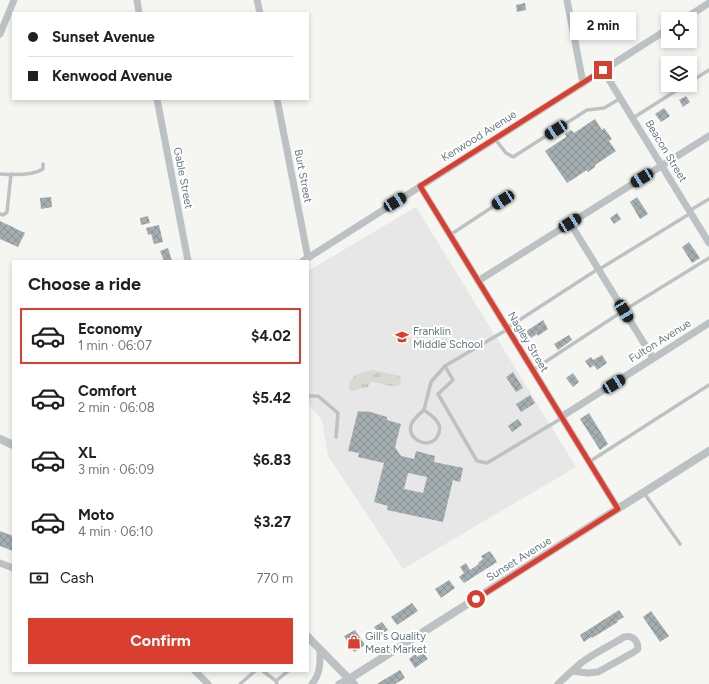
<!DOCTYPE html>
<meta charset="utf-8">
<style>
:root{--surface:#fff;--page:#f2f2f2;--text:#202124;--muted:#757577;--line:#e0e0e0;--accent:#d93e2f}
body{margin:0;font-family:Figtree,sans-serif;background:var(--page);color:var(--text);height:100vh;display:flex;flex-direction:column;font-size:15px;white-space:nowrap}
*{box-sizing:border-box;margin:0}
p{font-size:13px;color:var(--muted)}
.icon{flex:none;width:22px;height:22px;fill:none;stroke:currentColor;stroke-width:2;stroke-linecap:round;stroke-linejoin:round}
.map{position:relative;flex:1;overflow:hidden}
.drawer{position:absolute;left:12px;top:260px;width:297px;height:412px;display:flex;flex-direction:column;background:var(--surface);border-radius:0px;box-shadow:0 2px 6px #0003}
.drawer>*{flex:none}
.hud{position:absolute;left:12px;top:12px;width:297px;height:88px;border-radius:0px;box-shadow:0 2px 6px #0003;display:grid;align-content:center;height:88px;padding:0 16px;background:var(--surface)}
.controls{position:absolute;left:661px;top:12px;display:grid;gap:8px}
.controls a{display:grid;place-items:center;width:36px;height:36px;border-radius:0px;background:var(--surface);box-shadow:0 2px 6px #0003;font-size:20px}
.end{position:absolute;width:18px;height:18px;margin:-9px;border:5px solid #d93e2f;background:#fff;box-shadow:0 0 0 2px #fff}
.from{border-radius:50%}
.bubble{position:absolute;height:28px;border-radius:0px;background:var(--surface);box-shadow:0 2px 6px #0003;font-size:13px;font-weight:700;line-height:28px;text-align:center}
.car{position:absolute;width:12px;height:24px;margin:-12px -6px;border-radius:5px;box-shadow:0 0 3px 1px #0007;background:linear-gradient(#222 24%,#8ab4d8 0 40%,#222 0 76%,#8ab4d8 0 86%,#222 0)}
.hud b{display:flex;align-items:center;gap:14px;height:38px;font-size:15px}
.hud b+b{border-top:1px solid var(--line)}
.hud i{width:10px;height:10px;background:var(--text)}
ul{padding:0;list-style:none}
li{display:flex;align-items:center;gap:12px;height:56px;margin:0 8px 6px;padding:0 8px;border:2px solid transparent;border-radius:0px}
li div{flex:1}
li b{display:block;font-size:15px}
li em{font-style:normal;font-weight:700}
li.on{border-color:var(--accent)}
li>.icon{width:36px;height:36px;stroke-width:1.5}
h2{padding:0 16px;font-size:18px;line-height:48px}
.pay{display:flex;align-items:center;gap:10px;height:44px;padding:0 16px;font-size:15px}
.pay p{margin-inline-start:auto}
.button{display:flex;gap:8px;margin-top:auto;padding:8px 16px}
.button a{flex:1;height:46px;border-radius:0px;background:var(--accent);color:#fff;font-size:16px;font-weight:700;line-height:46px;text-align:center}
.map>svg:first-child{display:block}
.built{fill:#e6e7e6}
.park{fill:url(#park-tufts)}
.building{fill:url(#building-cross-hatch);fill-rule:evenodd}
.lines{fill:none;stroke-linecap:round;stroke-linejoin:round}
.service{stroke:#bcc2c4;stroke-width:3.5}
.minor{stroke:#bcc2c4;stroke-width:7}
.tertiary{stroke:#bcc2c4;stroke-width:8}
.route{stroke:#d93e2f;stroke-width:5}
.labels{text-anchor:middle;dominant-baseline:central;stroke-width:4;stroke-linejoin:round;paint-order:stroke}
.street-label{font-size:11px;fill:#667981;stroke:#fff}
.poi-label{font-size:11px;fill:#667981;stroke:#fff;text-anchor:start}
</style>
<div class="map">
<svg width="709" height="684" viewBox="0 0 709 684">
<defs>
<pattern id="park-tufts" width="24" height="20" patternUnits="userSpaceOnUse"><rect width="24" height="20" fill="#d6dad2"/><path d="M3 7l-1-3M5 7V3M7 7l1-3M15 17l-1-3M17 17v-4M19 17l1-3" fill="none" stroke="#b1b6b0"/></pattern>
<pattern id="building-cross-hatch" width="8" height="8" patternUnits="userSpaceOnUse"><rect width="8" height="8" fill="#a4aeb1"/><path d="M0 0l8 8M0 8l8-8" fill="none" stroke="#899295"/></pattern>
</defs>
<rect width="100%" height="100%" fill="#f5f5f2"/>
<polygon class="built" points="416,207 576,467 403,569 328,456 322,420 308,404 308,271"/>
<path class="park" d="M 373,370 L 400,376 L 401,378 L 400,385 C 391,388 380,383 371,381 L 367,388 C 360,387 357,392 349,390 C 348,374 360,373 373,370 Z"/>
<g class="building">
<polygon points="525,3 526,10 517,12 516,5"/>
<polygon points="686,96 690,102 683,107 679,100"/>
<polygon points="664,108 670,116 661,122 655,114"/>
<polygon points="595,119 602,130 604,128 612,139 609,141 616,151 595,165 595,167 588,172 587,170 567,183 545,151 566,137 565,134 571,130 574,133"/>
<polygon points="51,197 52,207 41,209 40,198"/>
<polygon points="637,197 648,214 640,219 630,202"/>
<polygon points="617,213 621,219 614,224 610,218"/>
<polygon points="148,216 150,223 141,225 140,218"/>
<polygon points="0,221 25,233 18,247 0,239"/>
<polygon points="159,225 163,242 154,244 151,234 148,235 146,228"/>
<polygon points="689,242 700,258 692,263 682,247"/>
<polygon points="168,248 172,261 164,261 160,251"/>
<polygon points="543,320 548,329 538,336 537,334 531,338 530,336 526,339 522,334"/>
<polygon points="569,335 572,340 558,350 554,344"/>
<polygon points="602,355 607,363 597,370 594,365 590,368 585,361 591,357 593,360"/>
<polygon points="513,372 523,388 516,392 506,377"/>
<polygon points="573,373 579,382 573,387 566,378"/>
<polygon points="530,395 535,403 521,412 516,404"/>
<path d="M 358,411 L 366,412 L 367,411 L 387,417 L 387,420 L 401,424 L 395,447 L 401,456 L 414,459 L 416,451 L 435,456 L 434,462 L 463,468 L 460,482 L 453,480 L 443,522 L 387,510 L 388,506 L 374,502 L 384,463 L 358,457 L 359,453 L 348,451 ZM 408,473 L 427,477 L 423,493 L 404,489 Z"/>
<polygon points="589,413 608,444 600,450 580,419"/>
<polygon points="518,419 522,425 512,432 508,426"/>
<polygon points="0,531 13,536 13,551 0,546"/>
<polygon points="490,551 497,562 464,583 459,577 464,573 460,567 466,563 470,570 479,564 478,563 483,559 481,556"/>
<polygon points="449,580 455,588 441,598 435,589"/>
<polygon points="412,603 418,611 397,625 391,617"/>
<polygon points="619,610 624,617 617,621 618,622 592,638 591,637 584,642 580,635"/>
<polygon points="651,611 669,636 660,642 643,617"/>
<polygon points="382,622 388,630 380,635 374,627"/>
<polygon points="355,630 365,645 354,652 344,636"/>
<polygon points="423,653 428,659 415,668 409,659 415,654 417,657"/>
<polygon points="400,670 405,678 395,684 377,684"/>
</g>
<g class="lines">
<g class="service">
<polyline points="690,82 709,70"/>
<polyline points="633,118 685,85"/>
<polyline points="495,139 506,153 513,157 587,110 604,108 621,98"/>
<path d="M 0,174 C 13,175 32,176 43,169 L 43,164"/>
<polyline points="689,211 709,199"/>
<polyline points="0,214 3,215 7,212 11,174"/>
<polyline points="450,235 503,200"/>
<polyline points="598,270 691,213"/>
<polyline points="507,328 598,269"/>
<polyline points="508,329 445,366 453,380 438,394 477,461 487,463 562,418"/>
<polyline points="533,370 623,311 709,258"/>
<polyline points="308,396 318,396 338,413 336,437"/>
<path d="M 424,410 C 429,414 435,417 438,423 C 440,426 440,431 438,435 C 430,453 402,437 413,421 C 416,417 420,413 424,410 Z"/>
<polyline points="424,410 431,382 445,366"/>
<polyline points="589,462 709,385"/>
<polyline points="644,493 680,544"/>
<polyline points="263,671 276,681"/>
<polyline points="240,684 255,671"/>
<polyline points="277,684 276,681 288,671"/>
</g>
<g class="minor">
<polyline points="137,0 139,13"/>
<polyline points="257,0 260,13"/>
<polyline points="567,0 583,83"/>
<polyline points="684,19 709,3"/>
<polyline points="0,34 14,0"/>
<polyline points="603,70 709,243"/>
<polyline points="157,99 188,261"/>
<polyline points="277,99 308,258"/>
<polyline points="420,186 618,509"/>
<polyline points="570,223 653,358"/>
<polyline points="303,261 668,29"/>
<polyline points="478,281 709,136"/>
<polyline points="561,417 709,323"/>
<polyline points="0,563 13,568"/>
<polyline points="195,671 208,684"/>
<path d="M 312,684 C 321,673 320,663 320,649"/>
<polyline points="339,684 349,679"/>
<path d="M 558,684 C 565,677 573,670 581,663 C 594,653 610,646 624,637 C 632,635 638,640 638,649 L 634,652 L 598,672 L 588,673 L 572,671"/>
</g>
<g class="tertiary">
<polyline points="0,439 13,445"/>
<polyline points="308,637 354,684"/>
<polyline points="349,679 709,451"/>
</g>
</g>
<g class="lines">
<polyline class="route" points="476,599 618,509 420,186 603,70"/>
</g>
<defs>
<g id="school-bare" transform="scale(1.08)"><path d="M0-5L7-2L0 1L-7-2ZM-4 1L0 2.5L4 1V4Q0 6-4 4Z" fill="#d93e2f" stroke="#fff" stroke-width="2.5" paint-order="stroke"/></g>
<g id="shop-bare" transform="scale(1.08)"><path d="M-5-2.5h2.3a2.7 3.5 0 0 1 5.4 0H5L5.5 6h-11ZM-1.5-2.5h3a1.5 2.3 0 0 0-3 0Z" fill="#d93e2f" stroke="#fff" stroke-width="2.5" paint-order="stroke"/></g>
</defs>
<g fill-rule="evenodd">
<use href="#school-bare" x="402" y="337"/>
<use href="#shop-bare" x="354" y="642"/>
</g>
<g class="labels">
<g class="street-label">
<text transform="translate(479 136) rotate(-32)">Kenwood Avenue</text>
<text transform="translate(666 151) rotate(59)">Beacon Street</text>
<text transform="translate(303 176) rotate(79)">Burt Street</text>
<text transform="translate(183 178) rotate(79)">Gable Street</text>
<text transform="translate(660 341) rotate(-32)">Fulton Avenue</text>
<text transform="translate(528 342) rotate(59)">Nagley Street</text>
<text transform="translate(519 559) rotate(-32)">Sunset Avenue</text>
</g>
<g class="poi-label">
<text x="413" y="331">Franklin<tspan x="413" dy="13">Middle School</tspan></text>
<text x="365" y="636">Gill's Quality<tspan x="365" dy="13">Meat Market</tspan></text>
</g>
</g>
</svg>
<div class="controls">
<a><svg class="icon" aria-label="locate" viewBox="0 0 24 24"><circle cx="12" cy="12" r="6"/><path d="M12 2v4M12 18v4M2 12h4M18 12h4"/></svg></a>
<a><svg class="icon" aria-label="layers" viewBox="0 0 24 24"><path d="M12 4l9 5-9 5-9-5zM3 14l9 5 9-5"/></svg></a>
</div>
<i class="end from" style="left:476px;top:599px"></i>
<i class="end" style="left:603px;top:70px"></i>
<div class="bubble" style="left:570px;top:12px;width:66px">2 min</div>
<i class="car" style="left:556px;top:130px;rotate:237deg"></i>
<i class="car" style="left:642px;top:178px;rotate:238deg"></i>
<i class="car" style="left:503px;top:200px;rotate:237deg"></i>
<i class="car" style="left:395px;top:202px;rotate:58deg"></i>
<i class="car" style="left:570px;top:223px;rotate:58deg"></i>
<i class="car" style="left:624px;top:311px;rotate:149deg"></i>
<i class="car" style="left:614px;top:384px;rotate:58deg"></i>
<div class="hud">
<b><i class="from"></i>Sunset Avenue</b>
<b><i></i>Kenwood Avenue</b>
</div>
<section class="drawer">
<h2>Choose a ride</h2>
<ul>
<li class="on"><svg class="icon" aria-label="car" viewBox="0 0 24 24"><path d="M5 17H2v-5l4-1 3-4h7l3 4 3 1v5h-3M9 17h6M6 11h13"/><circle cx="7" cy="17" r="2"/><circle cx="17" cy="17" r="2"/></svg><div><b>Economy</b><p>1 min · 06:07</p></div><em>$4.02</em></li>
<li><svg class="icon" aria-label="car" viewBox="0 0 24 24"><path d="M5 17H2v-5l4-1 3-4h7l3 4 3 1v5h-3M9 17h6M6 11h13"/><circle cx="7" cy="17" r="2"/><circle cx="17" cy="17" r="2"/></svg><div><b>Comfort</b><p>2 min · 06:08</p></div><em>$5.42</em></li>
<li><svg class="icon" aria-label="car" viewBox="0 0 24 24"><path d="M5 17H2v-5l4-1 3-4h7l3 4 3 1v5h-3M9 17h6M6 11h13"/><circle cx="7" cy="17" r="2"/><circle cx="17" cy="17" r="2"/></svg><div><b>XL</b><p>3 min · 06:09</p></div><em>$6.83</em></li>
<li><svg class="icon" aria-label="car" viewBox="0 0 24 24"><path d="M5 17H2v-5l4-1 3-4h7l3 4 3 1v5h-3M9 17h6M6 11h13"/><circle cx="7" cy="17" r="2"/><circle cx="17" cy="17" r="2"/></svg><div><b>Moto</b><p>4 min · 06:10</p></div><em>$3.27</em></li>
</ul>
<div class="pay"><svg class="icon" aria-label="cash" viewBox="0 0 24 24"><path d="M3 7h18v10H3z"/><circle cx="12" cy="12" r="2"/></svg>Cash<p>770 m</p></div>
<div class="button"><a>Confirm</a></div>
</section>
</div>
